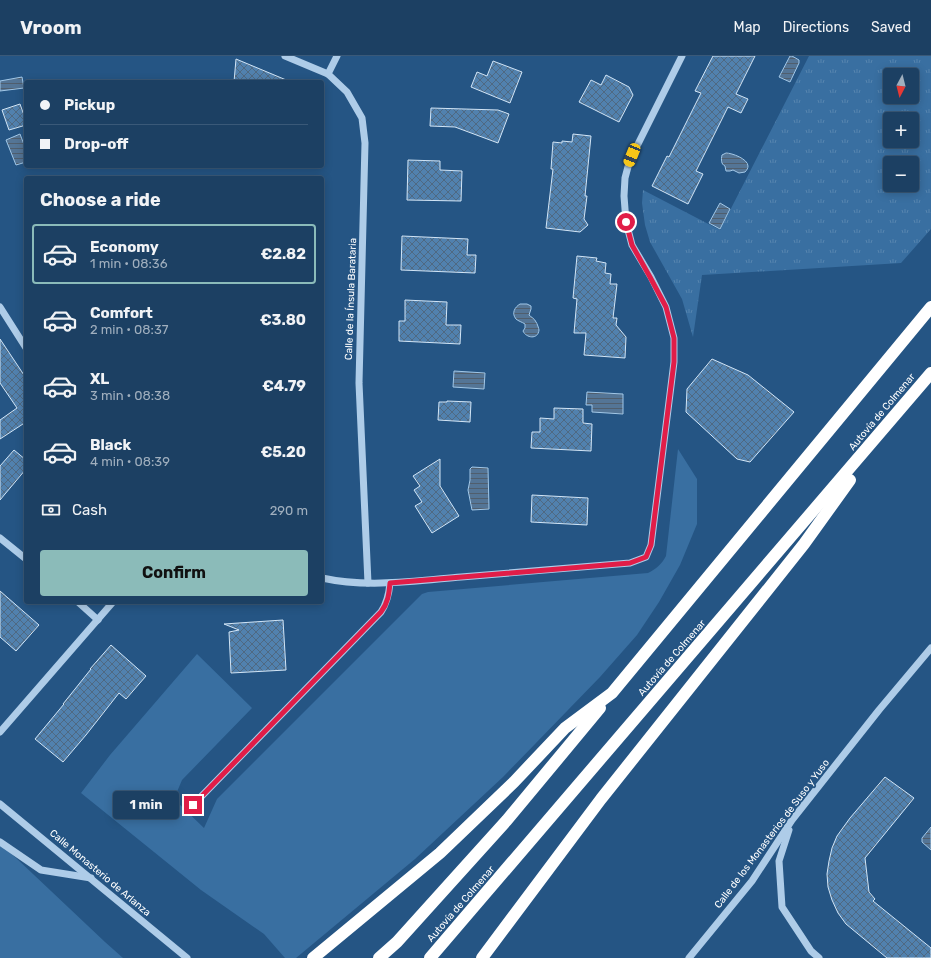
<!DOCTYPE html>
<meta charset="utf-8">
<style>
:root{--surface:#1c4063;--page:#294b6c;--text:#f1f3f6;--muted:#a0afbe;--line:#3a5978;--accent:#8bbbb9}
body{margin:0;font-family:Rubik,sans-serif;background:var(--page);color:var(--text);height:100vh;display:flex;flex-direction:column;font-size:15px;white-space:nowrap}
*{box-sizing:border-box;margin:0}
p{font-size:13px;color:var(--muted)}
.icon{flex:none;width:22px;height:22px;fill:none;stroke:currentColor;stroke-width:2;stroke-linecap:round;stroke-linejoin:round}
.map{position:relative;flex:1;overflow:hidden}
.details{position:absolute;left:24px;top:120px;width:300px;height:428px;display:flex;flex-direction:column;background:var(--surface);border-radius:4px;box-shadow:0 2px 10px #0003,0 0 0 1px var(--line)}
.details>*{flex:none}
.hud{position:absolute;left:24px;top:24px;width:300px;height:88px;border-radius:4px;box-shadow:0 2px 10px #0003,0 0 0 1px var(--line);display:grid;align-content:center;height:88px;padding:0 16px;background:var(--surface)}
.needle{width:26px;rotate:187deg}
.buttons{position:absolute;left:883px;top:12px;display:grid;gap:8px}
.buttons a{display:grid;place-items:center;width:36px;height:36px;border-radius:4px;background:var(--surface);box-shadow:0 2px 10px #0003,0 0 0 1px var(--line);font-size:20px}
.end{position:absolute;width:18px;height:18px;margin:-9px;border:5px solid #e11d48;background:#fff;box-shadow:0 0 0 2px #fff}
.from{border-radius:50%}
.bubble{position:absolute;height:28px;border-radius:4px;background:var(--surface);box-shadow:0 2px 10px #0003,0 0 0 1px var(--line);font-size:13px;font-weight:700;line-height:28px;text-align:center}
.car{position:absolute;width:12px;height:24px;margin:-12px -6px;border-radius:5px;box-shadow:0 0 3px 1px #0007;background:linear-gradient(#f5c518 24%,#345 0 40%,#f5c518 0 76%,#345 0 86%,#f5c518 0)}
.hud b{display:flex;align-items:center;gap:14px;height:38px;font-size:15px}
.hud b+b{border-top:1px solid var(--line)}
.hud i{width:10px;height:10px;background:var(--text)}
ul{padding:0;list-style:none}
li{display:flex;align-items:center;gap:12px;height:60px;margin:0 8px 6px;padding:0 8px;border:2px solid transparent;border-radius:4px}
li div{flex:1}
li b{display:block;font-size:15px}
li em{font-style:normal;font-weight:700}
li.selected{border-color:var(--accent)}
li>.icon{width:36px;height:36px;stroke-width:1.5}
h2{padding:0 16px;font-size:18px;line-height:48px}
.pay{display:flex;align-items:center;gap:10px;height:44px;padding:0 16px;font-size:15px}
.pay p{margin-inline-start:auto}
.primary-button{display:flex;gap:8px;margin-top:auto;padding:8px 16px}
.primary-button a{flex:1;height:46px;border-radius:4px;background:var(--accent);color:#111;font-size:16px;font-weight:700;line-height:46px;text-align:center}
header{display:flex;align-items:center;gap:24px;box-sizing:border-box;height:56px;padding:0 20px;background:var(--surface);border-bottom:1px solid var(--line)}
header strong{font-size:19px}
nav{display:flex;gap:22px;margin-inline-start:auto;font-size:14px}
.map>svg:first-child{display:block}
.green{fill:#396fa1}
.park{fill:url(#park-tufts);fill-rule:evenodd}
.water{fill:url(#water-rules);stroke:#a2c8e8}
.building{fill:url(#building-cross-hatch);stroke:#d2e5f6}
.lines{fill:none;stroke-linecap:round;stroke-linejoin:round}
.minor{stroke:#aecce8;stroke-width:7}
.highway{stroke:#fff;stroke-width:12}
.route{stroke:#e11d48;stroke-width:5}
.labels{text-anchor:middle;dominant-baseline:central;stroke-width:3.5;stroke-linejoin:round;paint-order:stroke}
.street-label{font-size:10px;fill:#fff;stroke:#255584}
</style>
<header>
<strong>Vroom</strong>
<nav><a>Map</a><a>Directions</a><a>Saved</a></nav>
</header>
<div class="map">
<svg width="931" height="902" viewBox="0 0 931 902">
<defs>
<pattern id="park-tufts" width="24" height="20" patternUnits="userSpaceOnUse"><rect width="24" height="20" fill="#396fa1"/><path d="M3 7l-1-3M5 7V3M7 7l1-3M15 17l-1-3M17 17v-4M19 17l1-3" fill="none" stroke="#5785af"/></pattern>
<pattern id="water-rules" width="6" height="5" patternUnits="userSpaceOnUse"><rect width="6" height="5" fill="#547596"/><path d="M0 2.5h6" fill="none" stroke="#505e6d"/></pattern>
<pattern id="building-cross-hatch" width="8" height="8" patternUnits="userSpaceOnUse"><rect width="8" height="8" fill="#5181ae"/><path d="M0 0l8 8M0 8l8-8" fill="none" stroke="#4f6982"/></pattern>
</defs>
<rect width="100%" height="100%" fill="#255584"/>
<g class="green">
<path d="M 678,393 L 697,423 L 697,468 L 680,509 L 659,546 L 637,579 L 600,621 L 503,721 L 415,803 L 296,902 L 285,902 L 264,878 L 201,834 L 81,737 L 110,699 L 197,598 L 252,652 L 182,724 L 174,743 L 204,772 L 217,743 L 422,538 L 428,536 L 648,517 C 656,513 662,508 666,500 Z"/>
<polygon points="0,788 15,801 105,886 123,902 0,902"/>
</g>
<path class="park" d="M 809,0 L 931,0 L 931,173 L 901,207 L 702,219 L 693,281 L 682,243 L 650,186 L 645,169 L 642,147 L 643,134 L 720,174 ZM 890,19 L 912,19 L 912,41 L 890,41 ZM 890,63 L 912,63 L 912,85 L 890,85 ZM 890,107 L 912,107 L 912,129 L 890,129 Z"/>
<g class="water">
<polygon points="790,0 792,0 799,4 799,7 790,26 779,21"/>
<polygon points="22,21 24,32 0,35 0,25"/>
<polygon points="20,78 26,94 26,106 16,109 6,84"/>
<path d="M 726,97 C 732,97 748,103 748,110 C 748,112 747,114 745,116 L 739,117 L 733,114 L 730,115 L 726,115 L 725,110 C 721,108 721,104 722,99 Z"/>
<polygon points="720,147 730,153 720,173 709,167"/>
<path d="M 520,248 L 527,248 L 531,250 L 531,253 L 529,259 C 531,261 535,263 536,266 C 537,267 539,273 539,274 C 538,284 526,282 523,275 L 525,272 L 525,268 C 522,266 518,265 516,263 C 511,257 515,251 520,248 Z"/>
<polygon points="454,315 485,317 484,333 453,331"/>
<polygon points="587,336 623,338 623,358 592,356 592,349 586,349"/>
<polygon points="472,411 488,412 489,453 472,454 468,434 470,424 470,413"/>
<polygon points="931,771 931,794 922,786 922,782"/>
</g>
<g class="building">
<polygon points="713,0 755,0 736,38 748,43 741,57 728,51 696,115 703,118 688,148 652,130 667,100 669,101 701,37 695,35"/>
<polygon points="236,3 291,26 234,26"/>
<polygon points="493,5 522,16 510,47 471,31 477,16 487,20"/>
<polygon points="606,19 629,31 633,39 619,66 579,46 591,24 601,29"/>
<polygon points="20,48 26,65 26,69 9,74 2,54"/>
<polygon points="431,52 498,54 509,58 498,87 455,71 430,70"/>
<polygon points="573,78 591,80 585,140 587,140 584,163 588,169 580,176 546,172 553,113 551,113 553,86 562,87 562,85 572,86"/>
<polygon points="408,104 440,105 440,114 462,115 461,145 407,144"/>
<polygon points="402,180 468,183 467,199 476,199 475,217 401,214"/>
<polygon points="577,200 597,202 596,205 606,207 605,217 611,218 610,228 617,228 613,262 617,262 616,269 626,281 625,302 584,299 586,277 574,277 577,243 573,242"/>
<polygon points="405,244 447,246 446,269 461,269 460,288 399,285 399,265 405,265"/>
<polygon points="0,283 26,322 26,366 0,383 0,364 17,352 0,327"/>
<polygon points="712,303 748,319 794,356 750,406 737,403 686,356 687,333"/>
<polygon points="447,345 471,346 470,366 438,364 439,346 447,346"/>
<polygon points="554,352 583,353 583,367 592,368 591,395 531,392 532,376 540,376 540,362 554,363"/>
<polygon points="14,394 26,404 26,413 0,444 0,410"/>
<polygon points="440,403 440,430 459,460 432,477 415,450 422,446 414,434 420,430 413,420"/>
<polygon points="532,439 588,442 587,469 531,466"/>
<polygon points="0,535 39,569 16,595 0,581"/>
<polygon points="283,564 286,614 231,617 229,576 239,574 224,568"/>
<polygon points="111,589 146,620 126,643 119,637 86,679 63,706 35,683 64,648 63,648 91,613 90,613"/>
<polygon points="885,721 914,742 865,802 869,836 875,843 873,845 931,892 931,902 887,902 846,868 838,857 832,844 828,831 827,818 829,805 832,792 837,780 850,762"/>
</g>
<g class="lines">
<g class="minor">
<polyline points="285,0 328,18 347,36 362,62 365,87 359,327 368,527"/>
<polyline points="328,18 337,0"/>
<polyline points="0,251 26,292"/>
<polyline points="0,482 26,503"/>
<path d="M 322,522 C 367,532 415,525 461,521 C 517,516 573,512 630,507 L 646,501 L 651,489 L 674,306 L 674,282 L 666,251 L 651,221 L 632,189 L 626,166 L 624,140 L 625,122 L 629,107 L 636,92 L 682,0"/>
<polyline points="78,546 98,564"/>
<polyline points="0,676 113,546"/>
<polyline points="0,748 187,902"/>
<path d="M 193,749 L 381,556 C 387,547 389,538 390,527"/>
<polyline points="789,774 779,805 782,851 811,895 819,902"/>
<polyline points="0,786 41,814 91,822"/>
<polyline points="689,902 752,825 792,764 879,654 931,592"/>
</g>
<g class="highway">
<polyline points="313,902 440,797 514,726 565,672 612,637 931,251"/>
<polyline points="379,902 397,886 507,764 600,652"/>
<polyline points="430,902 931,317"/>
<polyline points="482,902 601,743 804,488 850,424"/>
</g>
</g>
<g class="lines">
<path class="route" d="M 193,749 L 381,556 C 388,547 389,538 390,527 L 630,507 L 646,501 L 651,489 L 674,306 L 674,282 L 666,251 L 650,221 L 632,189 L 626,166"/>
</g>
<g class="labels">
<g class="street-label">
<text transform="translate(351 243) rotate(-88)">Calle de la Ínsula Barataria</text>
<text transform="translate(882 356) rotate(-50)">Autovía de Colmenar</text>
<text transform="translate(672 602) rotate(-49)">Autovía de Colmenar</text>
<text transform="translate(772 778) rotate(-53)">Calle de los Monasterios de Suso y Yuso</text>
<text transform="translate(100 817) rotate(40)">Calle Monasterio de Arlanza</text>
<text transform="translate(461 848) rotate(-49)">Autovía de Colmenar</text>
</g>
</g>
</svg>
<div class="buttons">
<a><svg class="needle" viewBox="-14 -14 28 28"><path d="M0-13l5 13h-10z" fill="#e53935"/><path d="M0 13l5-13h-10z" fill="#a0afbe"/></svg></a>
<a>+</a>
<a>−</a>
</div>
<i class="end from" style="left:626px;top:166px"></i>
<i class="end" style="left:193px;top:749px"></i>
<div class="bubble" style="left:113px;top:735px;width:66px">1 min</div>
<i class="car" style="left:632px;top:99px;rotate:202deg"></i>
<div class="hud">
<b><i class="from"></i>Pickup</b>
<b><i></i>Drop-off</b>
</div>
<section class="details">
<h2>Choose a ride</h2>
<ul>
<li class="selected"><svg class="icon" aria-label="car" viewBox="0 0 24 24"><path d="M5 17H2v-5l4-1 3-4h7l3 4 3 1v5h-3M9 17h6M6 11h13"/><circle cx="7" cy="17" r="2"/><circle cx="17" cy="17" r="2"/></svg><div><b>Economy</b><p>1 min · 08:36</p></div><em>€2.82</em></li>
<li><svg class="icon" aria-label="car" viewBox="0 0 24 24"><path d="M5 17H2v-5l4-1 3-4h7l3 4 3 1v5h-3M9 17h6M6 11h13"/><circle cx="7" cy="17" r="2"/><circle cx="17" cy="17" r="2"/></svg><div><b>Comfort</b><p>2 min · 08:37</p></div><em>€3.80</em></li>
<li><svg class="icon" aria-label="car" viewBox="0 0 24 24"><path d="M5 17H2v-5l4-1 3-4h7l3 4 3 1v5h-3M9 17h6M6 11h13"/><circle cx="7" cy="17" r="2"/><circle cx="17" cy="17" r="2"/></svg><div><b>XL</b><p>3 min · 08:38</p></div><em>€4.79</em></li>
<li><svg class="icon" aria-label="car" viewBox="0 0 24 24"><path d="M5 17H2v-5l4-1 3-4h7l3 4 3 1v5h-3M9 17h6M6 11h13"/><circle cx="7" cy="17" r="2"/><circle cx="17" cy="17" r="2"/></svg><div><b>Black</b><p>4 min · 08:39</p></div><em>€5.20</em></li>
</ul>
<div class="pay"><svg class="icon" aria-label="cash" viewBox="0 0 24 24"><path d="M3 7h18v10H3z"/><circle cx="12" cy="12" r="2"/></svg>Cash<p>290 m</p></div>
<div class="primary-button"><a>Confirm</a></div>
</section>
</div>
